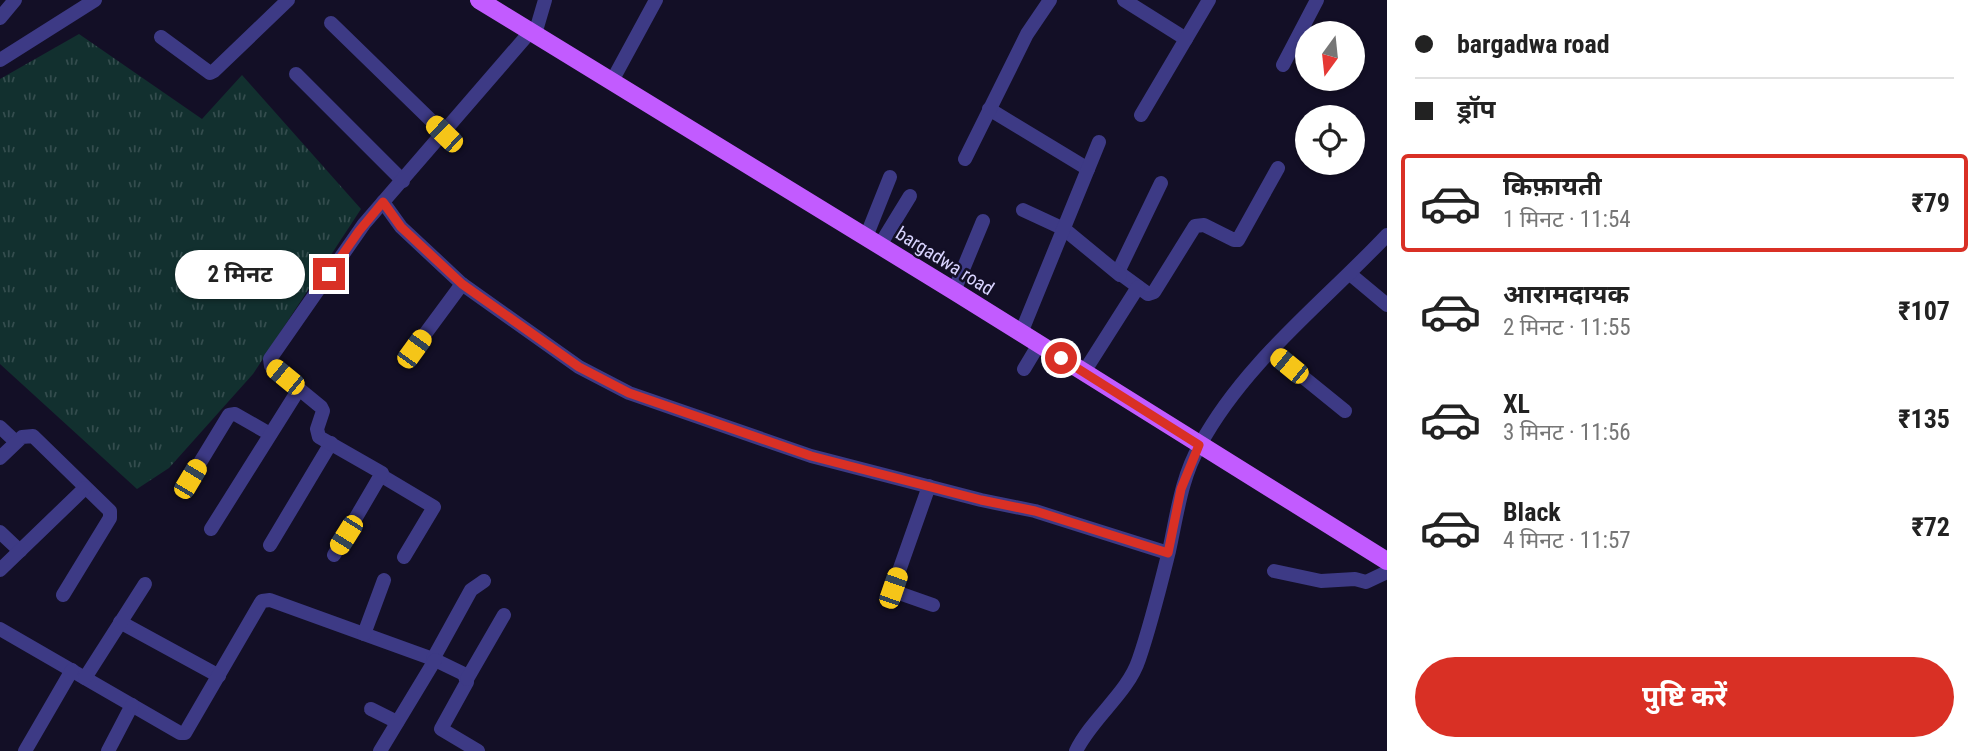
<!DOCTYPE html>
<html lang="hi">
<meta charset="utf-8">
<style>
:root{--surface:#fff;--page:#f2f2f2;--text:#222;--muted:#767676;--line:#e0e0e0;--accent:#d93025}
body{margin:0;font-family:"Roboto Condensed","Noto Sans Devanagari",sans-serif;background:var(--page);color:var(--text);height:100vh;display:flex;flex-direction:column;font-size:26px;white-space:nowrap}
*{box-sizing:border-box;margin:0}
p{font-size:23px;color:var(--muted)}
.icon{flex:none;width:38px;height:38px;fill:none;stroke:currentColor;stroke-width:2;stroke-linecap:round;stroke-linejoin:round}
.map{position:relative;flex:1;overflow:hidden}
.panel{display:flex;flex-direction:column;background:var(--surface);width:595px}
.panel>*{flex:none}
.banner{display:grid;align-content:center;height:154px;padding:0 28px;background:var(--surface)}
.needle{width:46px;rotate:195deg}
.fabs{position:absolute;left:1295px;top:21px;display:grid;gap:14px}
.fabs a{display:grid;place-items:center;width:70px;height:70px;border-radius:50%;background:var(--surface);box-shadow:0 2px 5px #0004;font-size:35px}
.end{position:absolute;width:32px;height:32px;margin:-16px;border:9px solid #d93025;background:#fff;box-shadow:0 0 0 4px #fff}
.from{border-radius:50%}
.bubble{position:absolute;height:49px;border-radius:24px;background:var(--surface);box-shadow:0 2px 5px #0004;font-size:23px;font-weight:700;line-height:49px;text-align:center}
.car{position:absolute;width:21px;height:42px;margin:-21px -10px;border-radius:9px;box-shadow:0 0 5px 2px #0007;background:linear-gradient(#f5c518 24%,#345 0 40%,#f5c518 0 76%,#345 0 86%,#f5c518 0)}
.banner b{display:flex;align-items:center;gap:24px;height:66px;font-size:26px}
.banner b+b{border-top:2px solid var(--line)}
.banner i{width:18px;height:18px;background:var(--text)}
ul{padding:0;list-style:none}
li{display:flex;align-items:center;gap:21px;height:98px;margin:0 14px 10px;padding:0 14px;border:4px solid transparent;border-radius:7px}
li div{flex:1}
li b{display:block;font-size:26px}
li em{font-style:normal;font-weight:700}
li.on{border-color:var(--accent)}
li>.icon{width:63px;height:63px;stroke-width:1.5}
.cta{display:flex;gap:14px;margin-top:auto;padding:14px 28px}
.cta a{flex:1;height:80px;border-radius:42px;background:var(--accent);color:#fff;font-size:28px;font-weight:700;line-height:80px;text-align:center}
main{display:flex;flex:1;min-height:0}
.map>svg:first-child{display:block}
.park{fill:url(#park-tufts)}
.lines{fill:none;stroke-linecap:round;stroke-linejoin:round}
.minor{stroke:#3d3a85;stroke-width:14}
.major{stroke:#c25bff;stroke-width:18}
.route{stroke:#d93025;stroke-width:9}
.labels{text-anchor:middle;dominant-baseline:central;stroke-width:5;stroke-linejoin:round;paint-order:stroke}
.street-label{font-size:19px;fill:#d9d4ff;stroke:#130f26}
</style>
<main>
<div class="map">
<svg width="1387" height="751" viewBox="0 0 1387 751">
<defs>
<pattern id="park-tufts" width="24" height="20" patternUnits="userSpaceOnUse" patternTransform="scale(1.75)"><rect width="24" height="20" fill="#12302f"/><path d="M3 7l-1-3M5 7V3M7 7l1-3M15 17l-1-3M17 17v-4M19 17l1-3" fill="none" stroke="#344d4e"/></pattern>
</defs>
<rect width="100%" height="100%" fill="#130f26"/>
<polygon class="park" points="79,34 202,119 242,75 361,209 253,374 169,468 137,489 0,364 0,79"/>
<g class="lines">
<g class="minor">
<polyline points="1124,0 1186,39"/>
<polyline points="0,18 15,0"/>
<polyline points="331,23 444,133"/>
<polyline points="535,34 545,0"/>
<polyline points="161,37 210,73 214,71 288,0"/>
<polyline points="0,60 95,0"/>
<polyline points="1283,65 1317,0"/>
<polyline points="296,74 403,181"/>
<polyline points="612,81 656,0"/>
<polyline points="989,109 1088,169"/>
<polyline points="1141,115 1209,0"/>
<polyline points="965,159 1027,34 1050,0"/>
<polyline points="1161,183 1118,272 1148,294 1154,292 1195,226 1204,225 1234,240 1238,240 1278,168"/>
<polyline points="383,202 401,227 462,284 579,367 629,393 811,456 981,500 1035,511 1168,553"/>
<polyline points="1023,210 1064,229 1120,275"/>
<polyline points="866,237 890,177"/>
<polyline points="880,245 910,196"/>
<polyline points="1350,274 1387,305"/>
<polyline points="954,291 983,221"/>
<polyline points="1021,333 1099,142"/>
<polyline points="414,349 462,284"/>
<polyline points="1271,351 1345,411"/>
<polyline points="1024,369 1039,344"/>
<polyline points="1084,372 1138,287"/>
<polyline points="0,427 16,442"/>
<polyline points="0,458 22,437 33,436 110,511 110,518 63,595"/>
<polyline points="382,476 434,507 404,557"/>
<polyline points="190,479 229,415 235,414 270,434"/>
<polyline points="929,486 893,588 896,592 933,605"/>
<polyline points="211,529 299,389"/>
<polyline points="0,532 20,551"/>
<polyline points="270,545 331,443"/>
<polyline points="334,555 382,473 319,437 317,429 323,411 321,407 271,366 270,359 364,224 531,31"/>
<polyline points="0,570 85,488"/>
<polyline points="1274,571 1321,581 1355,579 1366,582 1387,572"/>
<polyline points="120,622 219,676"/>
<polyline points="0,629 180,733 185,733 260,604 262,601 270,600 433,659 464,674 467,682 441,729 478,751"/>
<polyline points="364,634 384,580"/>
<polyline points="433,659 471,590 484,581"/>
<polyline points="85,678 145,584"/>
<polyline points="467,679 504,615"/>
<polyline points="371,709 397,722"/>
<polyline points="25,751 72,670"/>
<polyline points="108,751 132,705"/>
<polyline points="380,751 435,660"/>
<path d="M 1076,751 C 1092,718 1128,693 1139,659 C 1151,624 1160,587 1169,551 C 1177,515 1181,478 1200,445 C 1245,362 1324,302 1387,235"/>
</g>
<polyline class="major" points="479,0 954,291 1387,561"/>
</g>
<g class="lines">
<polyline class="route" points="329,274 359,231 383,202 401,227 462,284 579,367 629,393 811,456 981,500 1035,511 1168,553 1181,489 1199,445 1061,358"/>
</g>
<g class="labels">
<g class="street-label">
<text transform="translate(945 261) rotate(32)">bargadwa road</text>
</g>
</g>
</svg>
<div class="fabs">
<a><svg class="needle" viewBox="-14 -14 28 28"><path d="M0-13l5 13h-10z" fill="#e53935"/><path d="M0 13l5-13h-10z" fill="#767676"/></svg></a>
<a><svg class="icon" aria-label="locate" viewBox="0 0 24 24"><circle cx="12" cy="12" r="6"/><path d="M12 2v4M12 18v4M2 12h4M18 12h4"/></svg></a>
</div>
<i class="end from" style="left:1061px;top:358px"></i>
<i class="end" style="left:329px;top:274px"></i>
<div class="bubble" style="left:175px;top:250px;width:130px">2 मिनट</div>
<i class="car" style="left:444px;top:134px;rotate:314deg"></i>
<i class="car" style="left:414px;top:349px;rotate:36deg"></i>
<i class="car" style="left:1289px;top:366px;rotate:309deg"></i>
<i class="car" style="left:285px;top:377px;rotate:309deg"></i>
<i class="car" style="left:190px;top:479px;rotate:31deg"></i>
<i class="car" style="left:346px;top:535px;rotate:212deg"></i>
<i class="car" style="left:893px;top:588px;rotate:19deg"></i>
</div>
<section class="panel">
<div class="banner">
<b><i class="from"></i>bargadwa road</b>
<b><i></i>ड्रॉप</b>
</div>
<ul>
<li class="on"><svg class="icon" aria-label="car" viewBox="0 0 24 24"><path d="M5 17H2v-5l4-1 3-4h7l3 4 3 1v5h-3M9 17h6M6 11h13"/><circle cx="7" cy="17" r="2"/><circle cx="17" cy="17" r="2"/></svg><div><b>किफ़ायती</b><p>1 मिनट · 11:54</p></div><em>₹79</em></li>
<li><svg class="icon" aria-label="car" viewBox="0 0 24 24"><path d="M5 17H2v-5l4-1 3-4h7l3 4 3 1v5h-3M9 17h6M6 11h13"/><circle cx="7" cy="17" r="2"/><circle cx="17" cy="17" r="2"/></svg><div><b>आरामदायक</b><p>2 मिनट · 11:55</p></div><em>₹107</em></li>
<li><svg class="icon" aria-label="car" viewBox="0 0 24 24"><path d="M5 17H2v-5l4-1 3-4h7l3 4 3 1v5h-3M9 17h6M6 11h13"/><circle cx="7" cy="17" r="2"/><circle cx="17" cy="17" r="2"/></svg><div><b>XL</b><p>3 मिनट · 11:56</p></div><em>₹135</em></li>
<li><svg class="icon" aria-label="car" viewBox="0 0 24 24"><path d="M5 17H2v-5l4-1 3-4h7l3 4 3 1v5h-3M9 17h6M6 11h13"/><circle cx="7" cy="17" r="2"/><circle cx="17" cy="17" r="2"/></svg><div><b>Black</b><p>4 मिनट · 11:57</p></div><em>₹72</em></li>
</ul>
<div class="cta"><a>पुष्टि करें</a></div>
</section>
</main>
